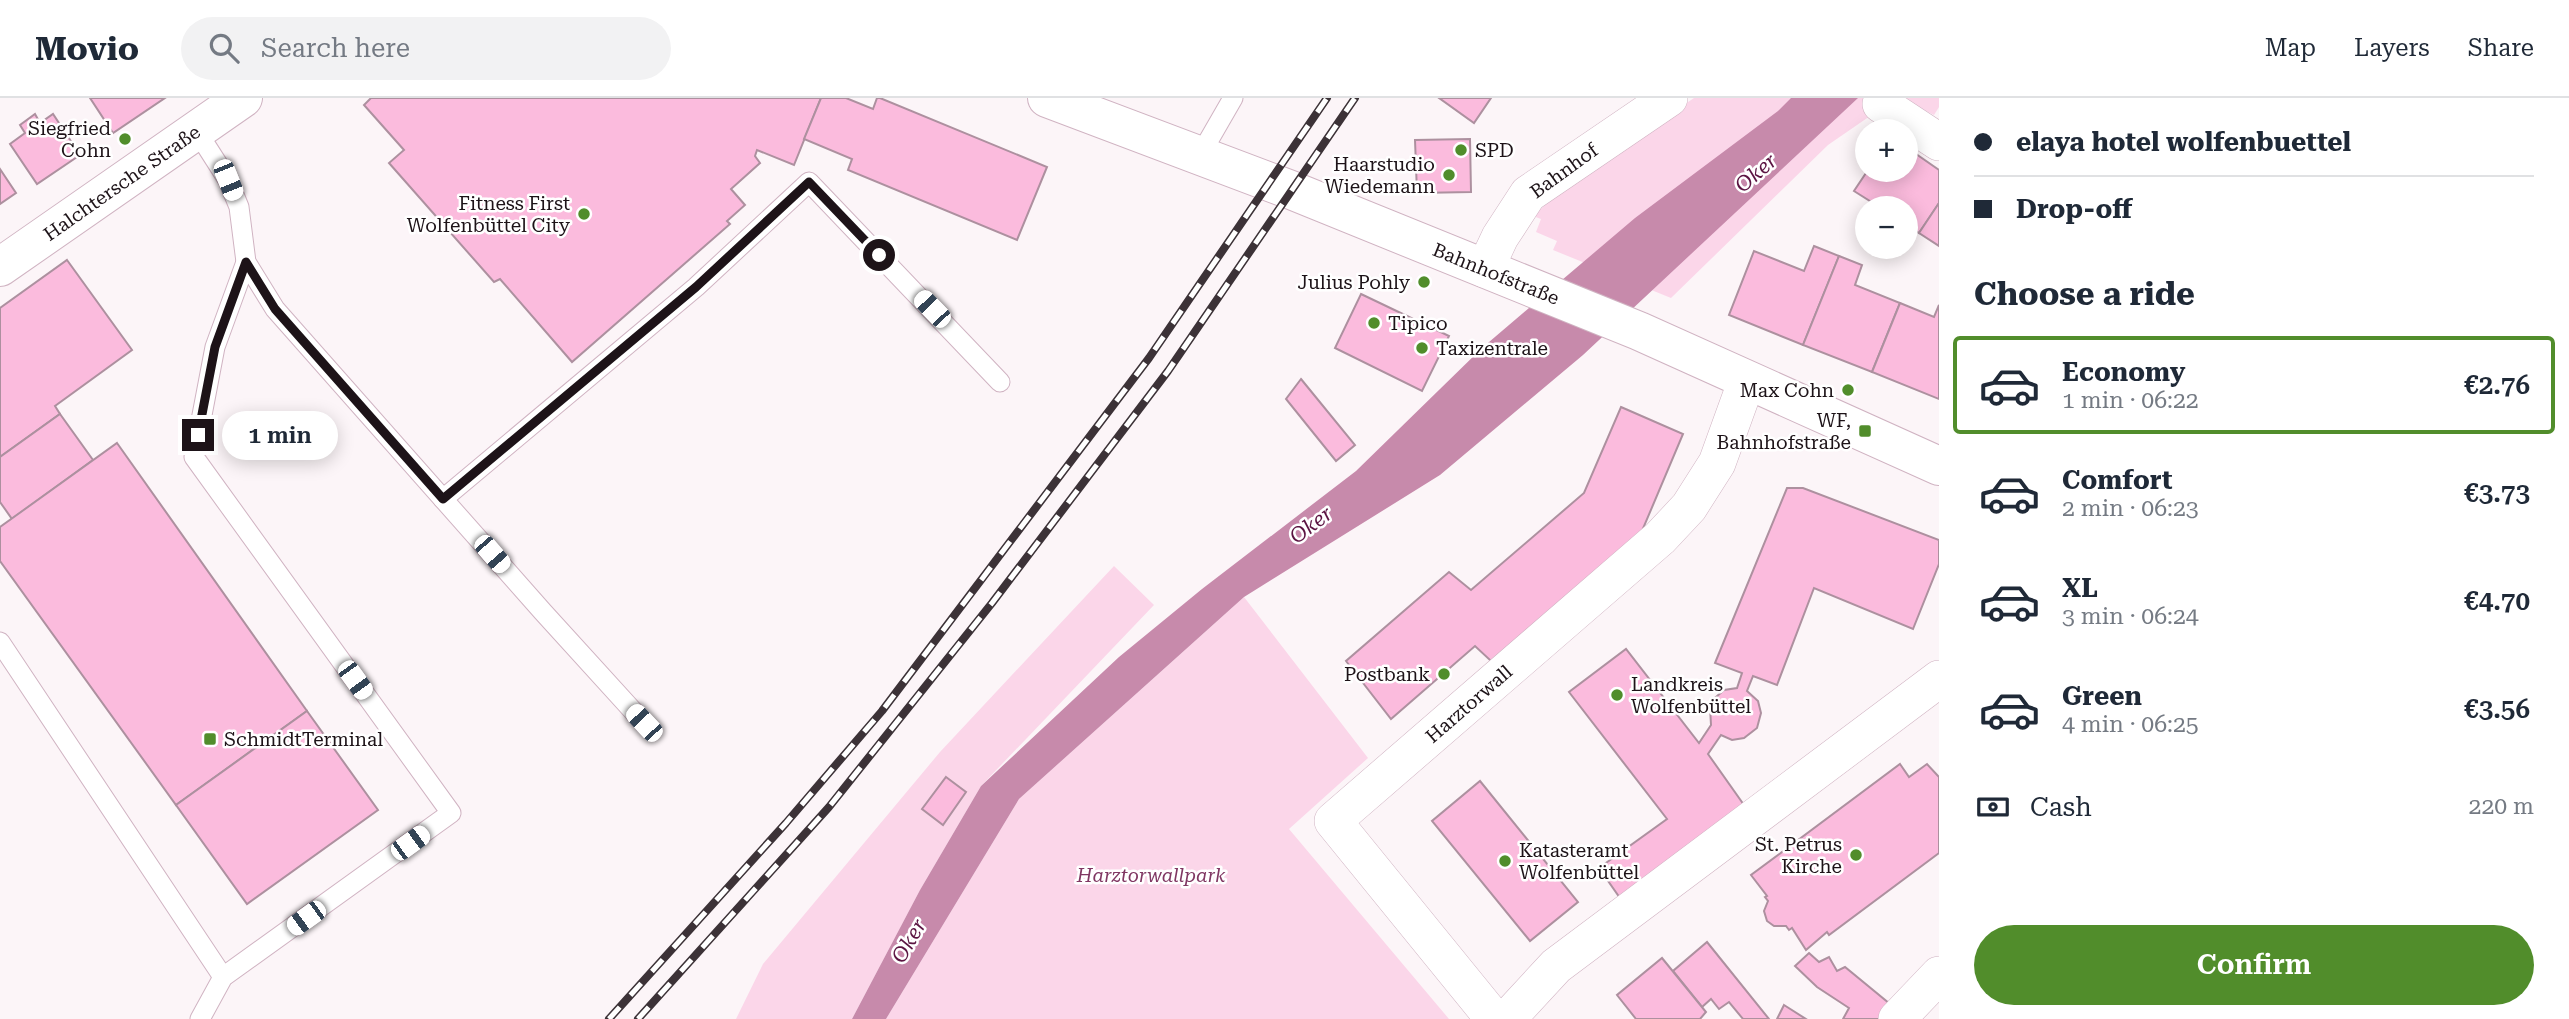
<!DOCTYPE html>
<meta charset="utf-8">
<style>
:root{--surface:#fff;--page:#f2f2f3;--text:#1f2937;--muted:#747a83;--line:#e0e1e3;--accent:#518d2b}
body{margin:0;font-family:"Roboto Serif",serif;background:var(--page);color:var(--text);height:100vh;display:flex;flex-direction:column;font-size:26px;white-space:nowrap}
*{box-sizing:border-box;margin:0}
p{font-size:23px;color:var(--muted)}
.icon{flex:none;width:38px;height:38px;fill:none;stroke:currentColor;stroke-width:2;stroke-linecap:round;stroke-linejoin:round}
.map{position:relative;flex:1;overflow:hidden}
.details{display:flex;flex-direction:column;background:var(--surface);width:630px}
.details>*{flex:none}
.banner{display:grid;align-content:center;height:154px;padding:0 35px;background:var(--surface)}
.buttons{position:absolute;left:1855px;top:21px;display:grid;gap:14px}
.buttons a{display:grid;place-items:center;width:63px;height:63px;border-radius:50%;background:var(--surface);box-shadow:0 4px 18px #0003;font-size:35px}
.end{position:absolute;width:32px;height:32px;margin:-16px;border:9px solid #1d1318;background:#fff;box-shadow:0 0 0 4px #fff}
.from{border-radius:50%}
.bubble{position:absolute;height:49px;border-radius:24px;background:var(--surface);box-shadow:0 4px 18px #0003;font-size:23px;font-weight:600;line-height:49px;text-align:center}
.car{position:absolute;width:21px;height:42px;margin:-21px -10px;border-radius:9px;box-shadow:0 0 5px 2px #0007;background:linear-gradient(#fff 24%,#345 0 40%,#fff 0 76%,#345 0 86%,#fff 0)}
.banner b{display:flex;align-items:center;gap:24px;height:66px;font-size:26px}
.banner b+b{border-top:2px solid var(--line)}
.banner i{width:18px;height:18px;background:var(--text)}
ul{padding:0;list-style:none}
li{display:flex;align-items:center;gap:21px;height:98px;margin:0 14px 10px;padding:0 21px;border:4px solid transparent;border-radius:7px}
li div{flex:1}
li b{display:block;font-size:26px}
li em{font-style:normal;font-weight:600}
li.active{border-color:var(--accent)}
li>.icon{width:63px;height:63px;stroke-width:1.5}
h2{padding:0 35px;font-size:32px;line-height:84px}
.pay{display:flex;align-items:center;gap:18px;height:77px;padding:0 35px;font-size:26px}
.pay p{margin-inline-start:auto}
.cta{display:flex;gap:14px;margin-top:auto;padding:14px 35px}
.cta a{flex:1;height:80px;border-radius:42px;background:var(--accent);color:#fff;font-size:28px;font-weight:600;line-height:80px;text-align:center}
header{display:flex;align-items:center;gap:42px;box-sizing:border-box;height:98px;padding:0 35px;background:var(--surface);border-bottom:2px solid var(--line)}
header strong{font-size:33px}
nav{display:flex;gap:38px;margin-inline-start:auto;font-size:24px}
.search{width:490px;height:63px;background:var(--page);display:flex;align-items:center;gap:18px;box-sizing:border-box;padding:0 24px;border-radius:38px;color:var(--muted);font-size:26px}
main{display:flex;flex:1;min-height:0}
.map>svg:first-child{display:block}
.green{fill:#fbd6e9}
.water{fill:#c78aab}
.building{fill:#fbbbdd;stroke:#ad909f;stroke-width:2}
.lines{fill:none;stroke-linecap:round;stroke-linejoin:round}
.lane-casing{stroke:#d0b3c2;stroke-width:21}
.street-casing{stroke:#d0b3c2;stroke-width:38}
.secondary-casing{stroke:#d0b3c2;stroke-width:40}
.lane{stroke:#fff;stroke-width:19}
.street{stroke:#fff;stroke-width:37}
.secondary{stroke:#fff;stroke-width:38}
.rail-casing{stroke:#3c3237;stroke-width:8}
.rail{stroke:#fff;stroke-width:5;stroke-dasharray:16;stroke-linecap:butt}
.route{stroke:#1d1318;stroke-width:9}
.poi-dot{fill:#518d2b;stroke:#fff;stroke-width:2.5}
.labels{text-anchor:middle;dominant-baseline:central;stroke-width:5;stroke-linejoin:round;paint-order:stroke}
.poi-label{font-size:19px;fill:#1d1318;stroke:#fff;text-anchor:end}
.street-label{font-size:19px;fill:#1d1318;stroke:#fff}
.park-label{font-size:19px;font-style:italic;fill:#803763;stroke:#fff}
.water-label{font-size:21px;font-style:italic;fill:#5b1442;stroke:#fff}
</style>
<header>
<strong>Movio</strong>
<div class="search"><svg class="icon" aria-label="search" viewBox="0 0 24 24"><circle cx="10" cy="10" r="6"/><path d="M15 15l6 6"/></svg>Search here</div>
<nav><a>Map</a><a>Layers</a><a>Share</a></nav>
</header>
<main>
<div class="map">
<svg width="1939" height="921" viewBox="0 0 1939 921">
<rect width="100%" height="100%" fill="#fcf5f8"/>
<g class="green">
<polygon points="1694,0 1886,0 1873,16 1828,47 1671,200 1553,152 1557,143 1536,134 1541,121 1533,118 1575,80"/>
<polygon points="1900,0 1939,0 1939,9 1934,17"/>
<polygon points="1114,468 1154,507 981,688 920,792 852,921 736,921 763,866 940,654"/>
<polygon points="1244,499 1368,660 1289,731 1449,921 886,921 1019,701"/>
</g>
<polygon class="water" points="1791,0 1858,0 1583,257 1440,377 1244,499 1019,701 886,921 852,921 920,792 981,688 1119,559 1202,491 1356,373 1482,250 1635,120 1778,13"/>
<g class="building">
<polygon points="90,0 165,0 113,35"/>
<polygon points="371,0 821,0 794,67 757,52 755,58 760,65 731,91 745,107 727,123 730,126 572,264 500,181 494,184 389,65 404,52 364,7"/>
<polygon points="821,0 846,0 873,11 877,0 880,0 1047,69 1017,142 848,72 852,61 804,41"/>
<polygon points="1439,0 1491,0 1474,25"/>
<polygon points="35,16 40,25 53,16 80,57 37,86 10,46 25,35 20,27"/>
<polygon points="1470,41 1471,94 1417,95 1415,42"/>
<polygon points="1906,49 1939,72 1939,105 1919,135 1906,126 1906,110 1881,110 1854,93 1868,72 1906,72"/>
<polygon points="0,71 16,95 0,106"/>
<polygon points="1939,105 1939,148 1919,135"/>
<polygon points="1814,148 1839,158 1803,247 1729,217 1754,153 1804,173"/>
<polygon points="1839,158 1862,167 1855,187 1900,205 1872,274 1803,247"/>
<polygon points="67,162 132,252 55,308 60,316 0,359 0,210"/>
<polygon points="1361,196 1449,238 1422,293 1335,250"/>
<polygon points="1900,205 1934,219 1939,207 1939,301 1872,274"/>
<polygon points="1301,281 1355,347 1336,363 1286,301"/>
<polygon points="1621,309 1683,336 1642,433 1491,563 1475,548 1391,621 1346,563 1449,474 1471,492 1584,395"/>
<polygon points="60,316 93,362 12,421 0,404 0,359"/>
<polygon points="117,345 307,613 176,707 0,463 0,429"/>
<polygon points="1787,390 1803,390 1939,442 1939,466 1913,531 1814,490 1777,587 1753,578 1747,593 1758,603 1761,615 1757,630 1744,640 1732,642 1721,637 1708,656 1744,707 1620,800 1599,770 1667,721 1569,594 1626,551 1699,645 1711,627 1710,609 1715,600 1724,592 1737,590 1742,575 1715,565"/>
<polygon points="307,613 378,712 247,806 176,707"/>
<polygon points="1900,666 1909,679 1927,666 1939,679 1939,755 1829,837 1827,834 1806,852 1792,830 1789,832 1786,828 1774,828 1767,823 1764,813 1768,803 1765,799 1767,798 1751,777"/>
<polygon points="946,679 966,694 943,727 922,711"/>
<polygon points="1480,683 1578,804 1530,843 1432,723"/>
<polygon points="1707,844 1769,921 1743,921 1729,904 1719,911 1711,901 1702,909 1673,873"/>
<polygon points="1809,855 1819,864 1829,859 1837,873 1845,869 1890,906 1880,921 1843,921 1849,910 1817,889 1795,868"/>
<polygon points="1662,860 1706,914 1700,921 1636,921 1617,897"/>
<polygon points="1784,907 1806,921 1777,921"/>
</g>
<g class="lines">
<g class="lane-casing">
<g id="lane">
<polyline points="196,32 228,82 239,109 246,164 275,211 543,514 644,625"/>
<polyline points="1199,59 1233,0"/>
<polyline points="443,401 696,189 809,84 1000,284"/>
<polyline points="0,544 223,879"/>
<polyline points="200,921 223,879 451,715 194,359 215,249 246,164"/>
</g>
</g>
<g class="street-casing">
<g id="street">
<polyline points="1881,6 1939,44"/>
<polyline points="1485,171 1500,139 1528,96 1669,0"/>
<polyline points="1494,921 1333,723 1660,440 1689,409 1717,365 1747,282"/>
<polyline points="1507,921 1556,868 1939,581"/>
<polyline points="1897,921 1939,877"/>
</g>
</g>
<g class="secondary-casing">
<g id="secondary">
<polyline points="1047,0 1291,92 1639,233 1939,368"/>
<polyline points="0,169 243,0"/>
</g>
</g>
<use href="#lane" class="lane"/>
<use href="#street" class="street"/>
<use href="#secondary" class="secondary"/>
<g class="rail-casing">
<g id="rail">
<polyline points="609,921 786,725 882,613 1149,260 1327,0"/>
<polyline points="638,921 829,709 992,505 1168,273 1355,0"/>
</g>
</g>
<use href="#rail" class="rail"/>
</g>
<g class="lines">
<polyline class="route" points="198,337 215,249 246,164 275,211 443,401 696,189 809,84 879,157"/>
</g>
<g class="poi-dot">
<circle cx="125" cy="41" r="7"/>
<circle cx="1461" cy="52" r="7"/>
<circle cx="1449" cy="77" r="7"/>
<circle cx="584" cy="116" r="7"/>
<circle cx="1424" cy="184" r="7"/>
<circle cx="1374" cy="225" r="7"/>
<circle cx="1422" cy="250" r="7"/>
<circle cx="1848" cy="292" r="7"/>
<rect x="1858" y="326" width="14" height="14" rx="3.5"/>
<circle cx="1444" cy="576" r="7"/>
<circle cx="1617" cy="597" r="7"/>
<rect x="203" y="634" width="14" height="14" rx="3.5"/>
<circle cx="1856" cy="757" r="7"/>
<circle cx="1505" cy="763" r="7"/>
</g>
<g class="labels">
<g class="poi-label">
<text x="111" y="30">Siegfried<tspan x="111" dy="22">Cohn</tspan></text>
<text x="1475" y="52" text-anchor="start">SPD</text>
<text x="1435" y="66">Haarstudio<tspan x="1435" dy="22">Wiedemann</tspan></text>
<text x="570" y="105">Fitness First<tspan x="570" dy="22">Wolfenbüttel City</tspan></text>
<text x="1410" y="184">Julius Pohly</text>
<text x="1388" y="225" text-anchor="start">Tipico</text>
<text x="1436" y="250" text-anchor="start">Taxizentrale</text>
<text x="1834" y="292">Max Cohn</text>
<text x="1851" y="322">WF,<tspan x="1851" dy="22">Bahnhofstraße</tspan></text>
<text x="1430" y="576">Postbank</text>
<text x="1631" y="586" text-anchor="start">Landkreis<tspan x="1631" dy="22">Wolfenbüttel</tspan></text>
<text x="224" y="641" text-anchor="start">SchmidtTerminal</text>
<text x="1842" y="746">St. Petrus<tspan x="1842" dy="22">Kirche</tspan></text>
<text x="1519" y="752" text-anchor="start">Katasteramt<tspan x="1519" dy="22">Wolfenbüttel</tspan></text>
</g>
<g class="street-label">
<text transform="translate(1564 73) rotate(-36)">Bahnhof</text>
<text transform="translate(122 85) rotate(-35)">Halchtersche Straße</text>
<text transform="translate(1496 176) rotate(22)">Bahnhofstraße</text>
<text transform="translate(1469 606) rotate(-41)">Harztorwall</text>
</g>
<g class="park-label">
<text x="1151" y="777">Harztorwallpark</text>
</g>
<g class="water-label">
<text transform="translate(1756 75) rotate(-41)">Oker</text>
<text transform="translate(1311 427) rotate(-37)">Oker</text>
<text transform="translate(909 843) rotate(-60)">Oker</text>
</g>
</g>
</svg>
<div class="buttons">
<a>+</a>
<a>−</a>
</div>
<i class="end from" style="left:879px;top:157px"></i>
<i class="end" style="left:198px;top:337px"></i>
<div class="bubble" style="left:222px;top:313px;width:116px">1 min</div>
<i class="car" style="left:228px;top:82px;rotate:158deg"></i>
<i class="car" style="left:932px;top:211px;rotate:316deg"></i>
<i class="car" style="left:492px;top:456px;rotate:139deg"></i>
<i class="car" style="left:355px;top:582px;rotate:144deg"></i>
<i class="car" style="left:644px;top:625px;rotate:317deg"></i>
<i class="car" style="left:410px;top:745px;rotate:54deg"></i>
<i class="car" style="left:306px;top:820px;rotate:234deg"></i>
</div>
<section class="details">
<div class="banner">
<b><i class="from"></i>elaya hotel wolfenbuettel</b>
<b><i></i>Drop-off</b>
</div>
<h2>Choose a ride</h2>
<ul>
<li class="active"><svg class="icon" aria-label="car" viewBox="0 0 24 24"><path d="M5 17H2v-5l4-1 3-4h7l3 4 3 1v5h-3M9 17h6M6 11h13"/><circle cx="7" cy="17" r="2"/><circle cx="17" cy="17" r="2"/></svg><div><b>Economy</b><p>1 min · 06:22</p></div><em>€2.76</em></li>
<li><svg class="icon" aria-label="car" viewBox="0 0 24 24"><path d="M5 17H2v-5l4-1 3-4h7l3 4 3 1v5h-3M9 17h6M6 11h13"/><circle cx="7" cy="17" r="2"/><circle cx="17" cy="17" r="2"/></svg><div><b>Comfort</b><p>2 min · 06:23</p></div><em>€3.73</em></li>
<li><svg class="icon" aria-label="car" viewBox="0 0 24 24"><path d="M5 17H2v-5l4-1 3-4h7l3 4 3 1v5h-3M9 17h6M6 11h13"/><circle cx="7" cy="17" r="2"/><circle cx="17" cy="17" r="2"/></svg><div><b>XL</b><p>3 min · 06:24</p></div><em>€4.70</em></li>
<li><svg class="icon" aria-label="car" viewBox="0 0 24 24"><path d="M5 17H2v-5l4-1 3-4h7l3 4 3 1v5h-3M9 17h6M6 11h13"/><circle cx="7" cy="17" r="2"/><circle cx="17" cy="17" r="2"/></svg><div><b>Green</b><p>4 min · 06:25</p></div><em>€3.56</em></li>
</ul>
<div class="pay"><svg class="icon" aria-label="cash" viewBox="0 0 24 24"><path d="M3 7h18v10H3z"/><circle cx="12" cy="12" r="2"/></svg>Cash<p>220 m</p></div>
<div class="cta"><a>Confirm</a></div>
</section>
</main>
